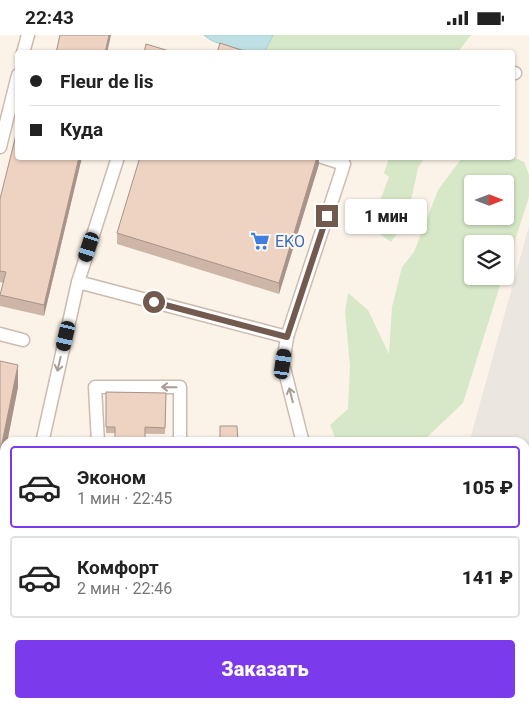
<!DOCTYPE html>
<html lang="ru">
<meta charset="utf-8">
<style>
:root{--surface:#fff;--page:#f6f6f6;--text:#222;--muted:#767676;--line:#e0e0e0;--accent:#7c3aed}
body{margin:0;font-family:Roboto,sans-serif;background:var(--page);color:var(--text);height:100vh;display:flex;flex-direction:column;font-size:19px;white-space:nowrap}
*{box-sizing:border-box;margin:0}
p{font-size:16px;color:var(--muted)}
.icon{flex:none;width:28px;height:28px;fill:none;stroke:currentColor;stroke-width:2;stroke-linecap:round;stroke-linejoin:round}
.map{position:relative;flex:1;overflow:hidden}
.details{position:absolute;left:0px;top:402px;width:530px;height:271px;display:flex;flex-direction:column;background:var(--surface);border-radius:15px 15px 0 0;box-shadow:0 1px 4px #0004}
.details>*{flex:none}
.guide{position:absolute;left:15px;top:15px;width:500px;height:110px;border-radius:5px;box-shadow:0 1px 4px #0004;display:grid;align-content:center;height:110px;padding:0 15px;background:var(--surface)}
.needle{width:32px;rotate:90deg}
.buttons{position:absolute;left:464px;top:140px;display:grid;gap:10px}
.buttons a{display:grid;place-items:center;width:50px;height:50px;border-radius:5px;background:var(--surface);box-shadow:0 1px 4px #0004;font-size:25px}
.end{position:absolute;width:22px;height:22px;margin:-11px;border:6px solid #735a4e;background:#fff;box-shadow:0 0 0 2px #fff}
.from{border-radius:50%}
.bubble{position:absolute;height:35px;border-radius:5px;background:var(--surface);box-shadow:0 1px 4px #0004;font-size:16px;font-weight:800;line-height:35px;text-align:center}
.car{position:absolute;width:15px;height:30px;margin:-15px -8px;border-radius:6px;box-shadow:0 0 4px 1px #0007;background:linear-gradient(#222 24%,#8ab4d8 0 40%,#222 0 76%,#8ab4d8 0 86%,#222 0)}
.guide b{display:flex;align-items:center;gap:18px;height:48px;font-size:19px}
.guide b+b{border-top:1px solid var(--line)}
.guide i{width:12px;height:12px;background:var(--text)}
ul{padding:9px 0 0;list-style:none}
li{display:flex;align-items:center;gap:15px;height:82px;margin:0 10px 8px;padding:0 5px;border:2px solid var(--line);border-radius:5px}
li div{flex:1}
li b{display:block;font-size:19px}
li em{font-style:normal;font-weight:800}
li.on{border-color:var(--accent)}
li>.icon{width:45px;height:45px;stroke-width:1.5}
.button{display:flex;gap:10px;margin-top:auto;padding:10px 15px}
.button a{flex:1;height:58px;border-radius:5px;background:var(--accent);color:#fff;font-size:20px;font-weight:800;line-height:58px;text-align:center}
.status{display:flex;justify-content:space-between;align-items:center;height:35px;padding:0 25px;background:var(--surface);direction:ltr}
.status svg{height:14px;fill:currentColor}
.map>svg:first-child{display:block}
.industrial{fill:#ece6e1}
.green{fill:#d6e8c7;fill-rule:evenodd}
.water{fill:#bedfe3;stroke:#a5cfd4}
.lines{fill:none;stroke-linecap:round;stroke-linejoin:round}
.lane-casing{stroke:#ccbbaf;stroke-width:15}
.secondary-casing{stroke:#d0bdb0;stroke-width:30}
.path{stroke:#d3b5a5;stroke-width:3;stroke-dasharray:1 4;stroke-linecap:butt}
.lane{stroke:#fff;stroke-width:12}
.secondary{stroke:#fff;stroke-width:28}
.wall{fill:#cdb5a7}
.shaded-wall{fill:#a79388}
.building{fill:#eed2c2;stroke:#a79388}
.oneway{stroke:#ab9c95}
.route{stroke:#735a4e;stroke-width:6}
.labels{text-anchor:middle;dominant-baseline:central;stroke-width:4;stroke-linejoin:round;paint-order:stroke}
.shop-label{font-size:16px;fill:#366cbe;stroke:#fef7ee;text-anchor:start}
</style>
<div class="status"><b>22:43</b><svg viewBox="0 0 49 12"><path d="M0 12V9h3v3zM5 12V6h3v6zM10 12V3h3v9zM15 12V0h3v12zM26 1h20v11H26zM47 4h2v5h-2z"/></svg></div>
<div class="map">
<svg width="529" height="673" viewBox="0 0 529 673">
<rect width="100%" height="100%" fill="#fbf3e8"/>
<polygon class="industrial" points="529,191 529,536 525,536 525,408 469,408"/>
<g class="green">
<polygon points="273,0 471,0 458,17 264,18"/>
<path d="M 513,122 L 524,127 L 529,140 L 529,162 L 505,236 L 505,209 L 472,209 L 472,241 L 503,241 L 463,368 L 422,407 L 337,407 L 330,390 L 348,374 L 350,331 L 345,277 L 348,258 L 368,275 L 389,319 L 392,272 L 402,232 L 414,217 L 438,155 L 462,123 ZM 472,149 L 505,149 L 505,181 L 472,181 Z"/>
<polygon points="389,123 424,123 418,133 407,184 391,207 370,192 389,142 384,138"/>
<polygon points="525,518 529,518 529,592 525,603"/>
</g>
<path class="water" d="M 204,0 L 273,0 L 264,18 C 251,17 212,10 204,0 Z"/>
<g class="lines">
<g class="lane-casing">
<g id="lane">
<polyline points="23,18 28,0"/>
<polyline points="512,39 515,38"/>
<polyline points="0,112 18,40"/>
<polyline points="78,247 287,302"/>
<polyline points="0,299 23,305"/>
<polyline points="42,408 78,247 118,122"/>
<polyline points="98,408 95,352 180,352 180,408"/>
<polyline points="303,408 283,329 287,302 344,129 322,122"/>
<polyline points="525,458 529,458"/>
<polyline points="0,489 5,487"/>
<polyline points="0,619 5,619"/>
<polyline points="264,669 264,673"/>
<polyline points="5,673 5,666"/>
</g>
</g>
<g class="secondary-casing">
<polyline id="secondary" points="400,673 529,671"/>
</g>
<g class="path">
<polyline points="525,636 529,636"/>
<polyline points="0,640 5,640"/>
</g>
<use href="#lane" class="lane"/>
<use href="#secondary" class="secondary"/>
</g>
<g class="wall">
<polygon points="82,122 44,281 0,271 0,260 3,248 0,247 0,164"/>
<polygon points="319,122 319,129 279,259 117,209 117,198"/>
<polygon points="0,326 18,352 7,408 5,408 1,436 0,435"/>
<polygon points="106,357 166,358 165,399 106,398"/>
</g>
<g class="shaded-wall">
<polygon points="109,0 111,0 107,18 105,18"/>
<polygon points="79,122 82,122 44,281 44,270"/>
<polygon points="317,122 319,122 319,129 279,259 279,248"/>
<polygon points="18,330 18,352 7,408 5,408 5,417 1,436 1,413"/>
</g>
<g class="building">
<polygon points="60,0 109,0 105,18 56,18"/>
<polygon points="220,8 250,18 217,18"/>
<polygon points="146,9 176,18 144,18"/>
<polygon points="18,92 18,122 79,122 44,270 0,260 6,237 0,236 0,164"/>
<polygon points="140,122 317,122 279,248 117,198"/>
<polygon points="0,326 18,330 1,413 0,413"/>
<polygon points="106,357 166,358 165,393 145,392 145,408 115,408 115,392 106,392"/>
<polygon points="220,391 237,391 238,408 220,408"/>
</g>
<defs><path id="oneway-shaft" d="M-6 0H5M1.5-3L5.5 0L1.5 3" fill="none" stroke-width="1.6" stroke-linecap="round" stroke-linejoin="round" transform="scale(1.25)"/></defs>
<g class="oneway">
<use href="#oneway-shaft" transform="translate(59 329) rotate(103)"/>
<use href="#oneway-shaft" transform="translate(169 352) rotate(-179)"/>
<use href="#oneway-shaft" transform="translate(291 360) rotate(-104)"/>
</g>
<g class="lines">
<polyline class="route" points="154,267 287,302 327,181"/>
</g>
<defs>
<g id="supermarket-bare" transform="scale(1.5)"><path d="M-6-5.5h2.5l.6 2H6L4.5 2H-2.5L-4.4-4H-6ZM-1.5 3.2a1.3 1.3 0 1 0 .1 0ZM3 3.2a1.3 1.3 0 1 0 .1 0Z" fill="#3f7fe0" stroke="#fef7ee" stroke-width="2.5" paint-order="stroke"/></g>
</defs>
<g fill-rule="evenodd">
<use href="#supermarket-bare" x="260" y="206"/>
</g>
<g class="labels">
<g class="shop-label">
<text x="275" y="206">EKO</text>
</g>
</g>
</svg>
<div class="buttons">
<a><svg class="needle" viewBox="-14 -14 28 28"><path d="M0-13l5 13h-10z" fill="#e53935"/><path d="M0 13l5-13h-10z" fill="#767676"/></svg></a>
<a><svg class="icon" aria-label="layers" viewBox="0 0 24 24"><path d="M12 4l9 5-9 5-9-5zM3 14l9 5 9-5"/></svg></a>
</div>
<i class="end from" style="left:154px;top:267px"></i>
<i class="end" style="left:327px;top:181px"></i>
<div class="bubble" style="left:345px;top:164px;width:82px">1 мин</div>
<i class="car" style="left:89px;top:212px;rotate:198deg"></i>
<i class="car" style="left:66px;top:301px;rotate:193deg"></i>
<i class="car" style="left:283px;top:329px;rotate:8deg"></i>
<div class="guide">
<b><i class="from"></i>Fleur de lis</b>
<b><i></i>Куда</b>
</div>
<section class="details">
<ul>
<li class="on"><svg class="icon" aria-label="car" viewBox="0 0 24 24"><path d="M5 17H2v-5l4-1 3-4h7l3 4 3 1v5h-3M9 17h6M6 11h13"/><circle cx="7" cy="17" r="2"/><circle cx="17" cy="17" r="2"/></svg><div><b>Эконом</b><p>1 мин · 22:45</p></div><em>105 ₽</em></li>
<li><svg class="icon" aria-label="car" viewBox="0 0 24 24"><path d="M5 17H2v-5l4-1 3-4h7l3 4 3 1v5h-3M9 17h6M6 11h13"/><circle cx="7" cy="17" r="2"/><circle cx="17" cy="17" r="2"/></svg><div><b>Комфорт</b><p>2 мин · 22:46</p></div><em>141 ₽</em></li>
</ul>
<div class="button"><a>Заказать</a></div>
</section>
</div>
